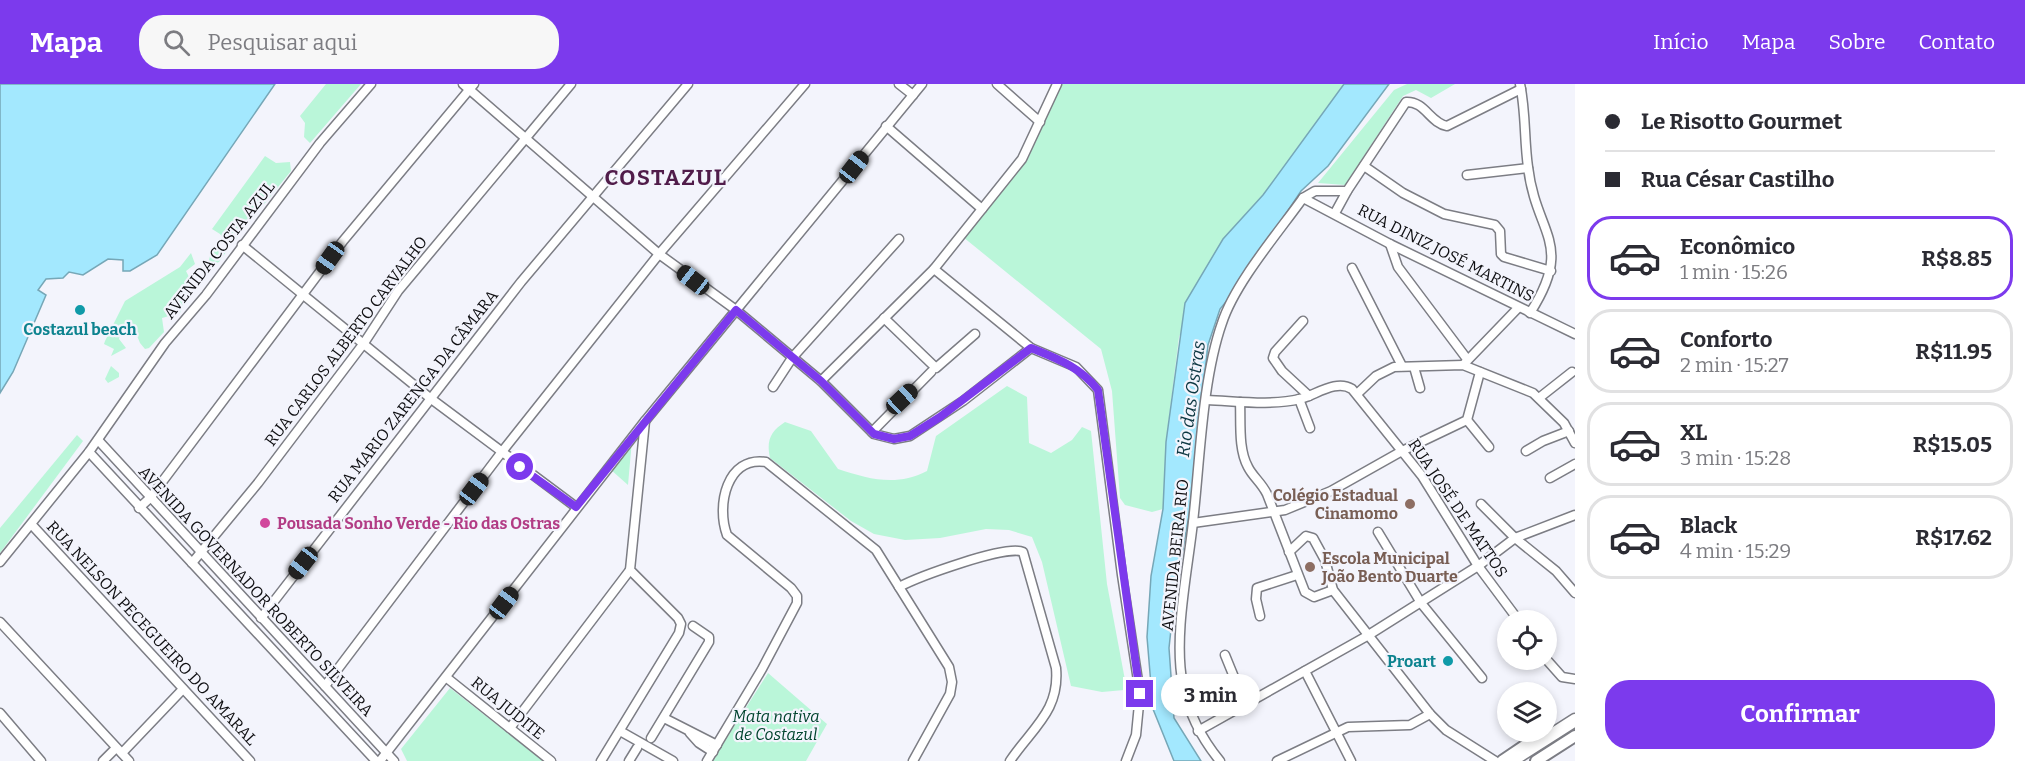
<!DOCTYPE html>
<html lang="pt">
<meta charset="utf-8">
<style>
:root{--surface:#fff;--page:#f7f7f7;--text:#2b2b33;--muted:#7c7c81;--line:#e1e1e2;--accent:#7c3aed}
body{margin:0;font-family:Bitter,serif;background:var(--page);color:var(--text);height:100vh;display:flex;flex-direction:column;font-size:22px;white-space:nowrap}
*{box-sizing:border-box;margin:0}
p{font-size:20px;color:var(--muted)}
.icon{flex:none;width:33px;height:33px;fill:none;stroke:currentColor;stroke-width:2;stroke-linecap:round;stroke-linejoin:round}
.map{position:relative;flex:1;overflow:hidden}
.side{display:flex;flex-direction:column;background:var(--surface);width:450px}
.side>*{flex:none}
.guide{display:grid;align-content:center;height:132px;padding:0 30px;background:var(--surface)}
.fabs{position:absolute;left:1497px;top:526px;display:grid;gap:12px}
.fabs a{display:grid;place-items:center;width:60px;height:60px;border-radius:50%;background:var(--surface);box-shadow:0 3px 9px #0003;font-size:30px}
.end{position:absolute;width:27px;height:27px;margin:-14px;border:8px solid #7c3aed;background:#fff;box-shadow:0 0 0 3px #fff}
.from{border-radius:50%}
.bubble{position:absolute;height:42px;border-radius:21px;background:var(--surface);box-shadow:0 3px 9px #0003;font-size:20px;font-weight:700;line-height:42px;text-align:center}
.car{position:absolute;width:18px;height:36px;margin:-18px -9px;border-radius:8px;box-shadow:0 0 4px 2px #0007;background:linear-gradient(#222 24%,#8ab4d8 0 40%,#222 0 76%,#8ab4d8 0 86%,#222 0)}
.guide b{display:flex;align-items:center;gap:21px;height:57px;font-size:22px}
.guide b+b{border-top:2px solid var(--line)}
.guide i{width:15px;height:15px;background:var(--text)}
ul{padding:0;list-style:none}
li{display:flex;align-items:center;gap:18px;height:84px;margin:0 12px 9px;padding:0 18px;border:3px solid var(--line);border-radius:24px}
li div{flex:1}
li b{display:block;font-size:22px}
li em{font-style:normal;font-weight:700}
li.on{border-color:var(--accent)}
li>.icon{width:54px;height:54px;stroke-width:1.5}
.action{display:flex;gap:12px;margin-top:auto;padding:12px 30px}
.action a{flex:1;height:69px;border-radius:24px;background:var(--accent);color:#fff;font-size:24px;font-weight:700;line-height:69px;text-align:center}
header{display:flex;align-items:center;gap:36px;box-sizing:border-box;height:84px;padding:0 30px;background:var(--accent);color:#fff}
header strong{font-size:28px}
nav{display:flex;gap:33px;margin-inline-start:auto;font-size:21px}
.search{width:420px;height:54px;background:var(--page);display:flex;align-items:center;gap:15px;box-sizing:border-box;padding:0 21px;border-radius:24px;color:var(--muted);font-size:22px}
main{display:flex;flex:1;min-height:0}
.map>svg:first-child{display:block}
.green{fill:#baf6d9}
.water{fill:#a3e8fe;stroke:#76a7b7;stroke-width:1.5}
.lines{fill:none;stroke-linecap:round;stroke-linejoin:round}
.minor-casing{stroke:#7c7d84;stroke-width:11}
.major-casing{stroke:#7c7d84;stroke-width:14}
.highway-casing{stroke:#7c7d84;stroke-width:15}
.minor{stroke:#fff;stroke-width:8}
.major{stroke:#fff;stroke-width:10}
.highway{stroke:#fff;stroke-width:12}
.route{stroke:#7c3aed;stroke-width:8}
.culture-dot{fill:#0f9aa8;stroke:#f3f4fc;stroke-width:2}
.education-dot{fill:#8d6e63;stroke:#f3f4fc;stroke-width:2}
.hotel-dot{fill:#d1479c;stroke:#f3f4fc;stroke-width:2}
.labels{text-anchor:middle;dominant-baseline:central;stroke-width:4.5;stroke-linejoin:round;paint-order:stroke}
.street-label{font-size:16px;fill:#0e0e11;stroke:#f3f4fc}
.culture-label{font-size:16px;font-weight:bold;fill:#0d838f;stroke:#f3f4fc}
.education-label{font-size:16px;font-weight:bold;fill:#785e54;stroke:#f3f4fc;text-anchor:end}
.hotel-label{font-size:16px;font-weight:bold;fill:#b23c85;stroke:#f3f4fc;text-anchor:start}
.park-label{font-size:16px;font-style:italic;fill:#00442e;stroke:#f3f4fc}
.water-label{font-size:18px;font-style:italic;fill:#0c3742;stroke:#f3f4fc}
.district-label{font-size:22px;font-weight:bold;letter-spacing:1.5px;fill:#501c4a;stroke:#f3f4fc}
</style>
<header>
<strong>Mapa</strong>
<div class="search"><svg class="icon" aria-label="search" viewBox="0 0 24 24"><circle cx="10" cy="10" r="6"/><path d="M15 15l6 6"/></svg>Pesquisar aqui</div>
<nav><a>Início</a><a>Mapa</a><a>Sobre</a><a>Contato</a></nav>
</header>
<main>
<div class="map">
<svg width="1575" height="677" viewBox="0 0 1575 677">
<rect width="100%" height="100%" fill="#f3f4fc"/>
<g class="green">
<polygon points="326,0 361,0 310,59 304,53 305,39 300,32"/>
<polygon points="1062,0 1344,0 1263,111 1223,155 1209,181 1179,253 1166,358 1163,425 1152,428 1125,421 1120,414 1112,307 1101,265 963,153 1028,74"/>
<polygon points="1407,0 1455,0 1431,14 1416,6 1403,12 1345,101 1318,99 1394,6"/>
<polygon points="265,72 276,79 290,78 291,87 232,160 228,160 220,150 212,145"/>
<polygon points="223,164 226,168 219,178 211,181 209,176 211,168"/>
<polygon points="191,169 195,180 186,187 189,193 187,200 194,208 184,216 180,229 162,234 164,248 149,264 145,265 140,259 133,242 122,241 119,255 126,264 111,272 114,265 104,260 105,257 125,217 180,183"/>
<polygon points="111,282 119,289 119,293 108,299 105,295"/>
<path d="M 1007,302 L 1027,313 L 1029,359 L 1051,369 L 1072,356 L 1082,343 L 1091,347 L 1107,500 L 1125,596 L 1124,606 L 1102,608 L 1071,602 L 1042,478 L 1032,453 L 1009,446 L 986,445 L 940,454 L 905,456 L 874,450 L 851,437 L 770,374 C 766,356 771,347 785,338 L 811,347 L 838,385 C 869,395 896,403 927,387 L 936,352 Z"/>
<polygon points="77,351 83,357 0,469 0,444"/>
<polygon points="632,356 628,401 610,385"/>
<polygon points="768,589 827,640 806,677 712,677"/>
<polygon points="450,604 543,677 407,677 401,665"/>
</g>
<g class="water">
<polygon points="0,0 275,0 157,171 130,187 123,187 123,176 108,175 83,191 69,188 63,194 46,195 38,206 46,211 13,288 0,309"/>
<polygon points="1344,0 1389,0 1328,82 1301,107 1234,208 1220,225 1208,261 1189,432 1175,508 1169,564 1174,634 1201,677 1174,677 1153,625 1147,553 1151,492 1163,425 1166,358 1185,219 1223,155 1263,111"/>
</g>
<g class="lines">
<g class="minor-casing">
<g id="minor">
<polyline points="463,0 659,170 736,226 821,297 874,350 894,355 910,352 963,317 1031,264"/>
<polyline points="899,0 913,11"/>
<polyline points="997,0 1040,38"/>
<path d="M 1520,0 C 1526,28 1524,55 1528,83 C 1536,151 1575,159 1530,229"/>
<polyline points="886,42 982,125"/>
<polyline points="1364,82 1403,109 1444,130 1495,141 1500,147 1501,170 1504,173 1551,187"/>
<polyline points="1467,91 1528,84"/>
<polyline points="1303,114 1390,160 1575,250"/>
<polyline points="1335,129 1347,107"/>
<polyline points="1390,160 1398,183 1467,275"/>
<polyline points="242,161 430,314 576,423"/>
<polyline points="1352,184 1402,282"/>
<polyline points="934,185 1031,264 1076,283 1098,306 1122,491 1140,610 1136,651 1126,677"/>
<polyline points="884,234 936,284 975,250"/>
<polyline points="1303,237 1275,268 1273,274 1282,287 1309,312"/>
<polyline points="1464,280 1518,224"/>
<polyline points="1414,283 1420,304"/>
<polyline points="821,297 934,185 1022,75 1057,0"/>
<polyline points="773,303 792,274 899,155"/>
<polyline points="1357,310 1376,292 1394,283 1463,281 1533,309 1564,339 1575,359"/>
<polyline points="1539,314 1572,288"/>
<polyline points="1299,315 1310,344"/>
<path d="M 1207,316 C 1236,317 1271,322 1300,315 C 1316,311 1336,295 1352,305 L 1422,392 L 1478,482 L 1519,537"/>
<path d="M 1240,318 C 1241,338 1238,365 1248,383 C 1253,393 1261,398 1267,410 L 1305,508 L 1314,513 L 1333,506"/>
<polyline points="1467,336 1489,363"/>
<polyline points="872,348 931,288"/>
<polyline points="98,356 394,677"/>
<polyline points="1526,367 1543,357 1569,347"/>
<polyline points="89,368 376,677"/>
<polyline points="1550,394 1575,380"/>
<polyline points="1481,420 1515,454 1556,487 1575,509"/>
<polyline points="139,424 150,414 343,157 474,0"/>
<polyline points="1193,439 1285,426 1331,407 1402,367 1467,336 1480,288"/>
<polyline points="32,441 250,677"/>
<polyline points="1378,448 1421,519 1482,594"/>
<polyline points="1289,468 1306,452 1313,454 1325,476 1333,506 1430,630 1446,646 1495,677"/>
<polyline points="0,478 89,368 165,259 206,211 320,59 371,0"/>
<polyline points="192,479 258,399 364,259 398,207 571,0"/>
<path d="M 899,503 C 918,493 1007,460 1023,468 L 1056,584 C 1060,627 1032,644 1010,677"/>
<polyline points="1260,532 1256,515 1257,504 1297,491"/>
<polyline points="261,534 521,198 688,0"/>
<polyline points="0,538 129,677"/>
<polyline points="1225,571 1245,620"/>
<polyline points="1546,575 1562,593 1575,595"/>
<polyline points="1305,587 1351,677"/>
<polyline points="447,594 551,677"/>
<polyline points="325,602 501,369 659,170 805,0"/>
<polyline points="0,629 41,677"/>
<polyline points="664,634 717,661"/>
<polyline points="510,644 630,486"/>
<polyline points="620,647 673,677"/>
<polyline points="1198,647 1367,552 1478,482 1515,454 1575,431"/>
<polyline points="690,649 699,659 713,668"/>
<polyline points="651,654 709,558 709,553 693,542"/>
<polyline points="122,669 183,605"/>
<polyline points="103,677 116,664"/>
<polyline points="380,677 645,337 922,0"/>
<polyline points="601,677 679,549 681,540 678,534 630,486 645,337"/>
<polyline points="629,677 637,664"/>
<path d="M 707,677 L 762,585 L 797,519 L 797,512 L 791,504 L 727,451 C 716,421 727,372 766,378 L 876,466 L 949,583 L 952,598 L 950,610 L 913,677"/>
<path d="M 1220,677 C 1201,654 1189,631 1183,601 C 1173,554 1188,485 1193,438 C 1200,377 1202,296 1222,239 C 1235,199 1278,149 1303,114 L 1315,107 L 1347,107 L 1406,18 C 1425,17 1430,39 1447,42 L 1521,5"/>
<polyline points="1277,677 1348,643 1410,641 1430,630"/>
</g>
</g>
<g class="major-casing">
<g id="major">
<polyline points="1502,677 1545,648"/>
<polyline points="1536,677 1575,652"/>
</g>
</g>
<g class="highway-casing">
<polyline id="highway" points="1511,677 1575,636"/>
</g>
<use href="#minor" class="minor"/>
<use href="#major" class="major"/>
<use href="#highway" class="highway"/>
</g>
<g class="lines">
<path class="route" d="M 520,383 L 576,423 L 736,226 L 821,297 L 874,350 L 894,355 L 910,352 L 940,333 L 1031,264 C 1058,275 1080,283 1098,306 L 1140,610"/>
</g>
<g class="culture-dot">
<circle cx="80" cy="226" r="6"/>
<circle cx="1448" cy="577" r="6"/>
</g>
<g class="education-dot">
<circle cx="1410" cy="420" r="6"/>
<circle cx="1310" cy="483" r="6"/>
</g>
<circle class="hotel-dot" cx="265" cy="439" r="6"/>
<g class="labels">
<g class="street-label">
<text transform="translate(219 166) rotate(-52)">AVENIDA COSTA AZUL</text>
<text transform="translate(1446 169) rotate(27)">RUA DINIZ JOSÉ MARTINS</text>
<text transform="translate(346 257) rotate(-53)">RUA CARLOS ALBERTO CARVALHO</text>
<text transform="translate(413 312) rotate(-52)">RUA MARIO ZARENGA DA CÂMARA</text>
<text transform="translate(1458 424) rotate(56)">RUA JOSÉ DE MATTOS</text>
<text transform="translate(1175 471) rotate(-84)">AVENIDA BEIRA RIO</text>
<text transform="translate(256 507) rotate(47)">AVENIDA GOVERNADOR ROBERTO SILVEIRA</text>
<text transform="translate(152 549) rotate(47)">RUA NELSON PECEGUEIRO DO AMARAL</text>
<text transform="translate(508 624) rotate(39)">RUA JUDITE</text>
</g>
<g class="culture-label">
<text x="80" y="245">Costazul beach</text>
<text x="1436" y="577" text-anchor="end">Proart</text>
</g>
<g class="education-label">
<text x="1398" y="411">Colégio Estadual<tspan x="1398" dy="18">Cinamomo</tspan></text>
<text x="1322" y="474" text-anchor="start">Escola Municipal<tspan x="1322" dy="18">João Bento Duarte</tspan></text>
</g>
<g class="hotel-label">
<text x="277" y="439">Pousada Sonho Verde - Rio das Ostras</text>
</g>
<g class="park-label">
<text x="776" y="632">Mata nativa<tspan x="776" dy="18">de Costazul</tspan></text>
</g>
<g class="water-label">
<text transform="translate(1191 315) rotate(-82)">Rio das Ostras</text>
</g>
<g class="district-label">
<text x="666" y="93">COSTAZUL</text>
</g>
</g>
</svg>
<div class="fabs">
<a><svg class="icon" aria-label="locate" viewBox="0 0 24 24"><circle cx="12" cy="12" r="6"/><path d="M12 2v4M12 18v4M2 12h4M18 12h4"/></svg></a>
<a><svg class="icon" aria-label="layers" viewBox="0 0 24 24"><path d="M12 4l9 5-9 5-9-5zM3 14l9 5 9-5"/></svg></a>
</div>
<i class="end from" style="left:520px;top:383px"></i>
<i class="end" style="left:1140px;top:610px"></i>
<div class="bubble" style="left:1161px;top:590px;width:99px">3 min</div>
<i class="car" style="left:854px;top:83px;rotate:38deg"></i>
<i class="car" style="left:330px;top:174px;rotate:215deg"></i>
<i class="car" style="left:693px;top:196px;rotate:308deg"></i>
<i class="car" style="left:902px;top:315px;rotate:47deg"></i>
<i class="car" style="left:474px;top:405px;rotate:37deg"></i>
<i class="car" style="left:303px;top:479px;rotate:218deg"></i>
<i class="car" style="left:504px;top:519px;rotate:37deg"></i>
</div>
<section class="side">
<div class="guide">
<b><i class="from"></i>Le Risotto Gourmet</b>
<b><i></i>Rua César Castilho</b>
</div>
<ul>
<li class="on"><svg class="icon" aria-label="car" viewBox="0 0 24 24"><path d="M5 17H2v-5l4-1 3-4h7l3 4 3 1v5h-3M9 17h6M6 11h13"/><circle cx="7" cy="17" r="2"/><circle cx="17" cy="17" r="2"/></svg><div><b>Econômico</b><p>1 min · 15:26</p></div><em>R$8.85</em></li>
<li><svg class="icon" aria-label="car" viewBox="0 0 24 24"><path d="M5 17H2v-5l4-1 3-4h7l3 4 3 1v5h-3M9 17h6M6 11h13"/><circle cx="7" cy="17" r="2"/><circle cx="17" cy="17" r="2"/></svg><div><b>Conforto</b><p>2 min · 15:27</p></div><em>R$11.95</em></li>
<li><svg class="icon" aria-label="car" viewBox="0 0 24 24"><path d="M5 17H2v-5l4-1 3-4h7l3 4 3 1v5h-3M9 17h6M6 11h13"/><circle cx="7" cy="17" r="2"/><circle cx="17" cy="17" r="2"/></svg><div><b>XL</b><p>3 min · 15:28</p></div><em>R$15.05</em></li>
<li><svg class="icon" aria-label="car" viewBox="0 0 24 24"><path d="M5 17H2v-5l4-1 3-4h7l3 4 3 1v5h-3M9 17h6M6 11h13"/><circle cx="7" cy="17" r="2"/><circle cx="17" cy="17" r="2"/></svg><div><b>Black</b><p>4 min · 15:29</p></div><em>R$17.62</em></li>
</ul>
<div class="action"><a>Confirmar</a></div>
</section>
</main>
